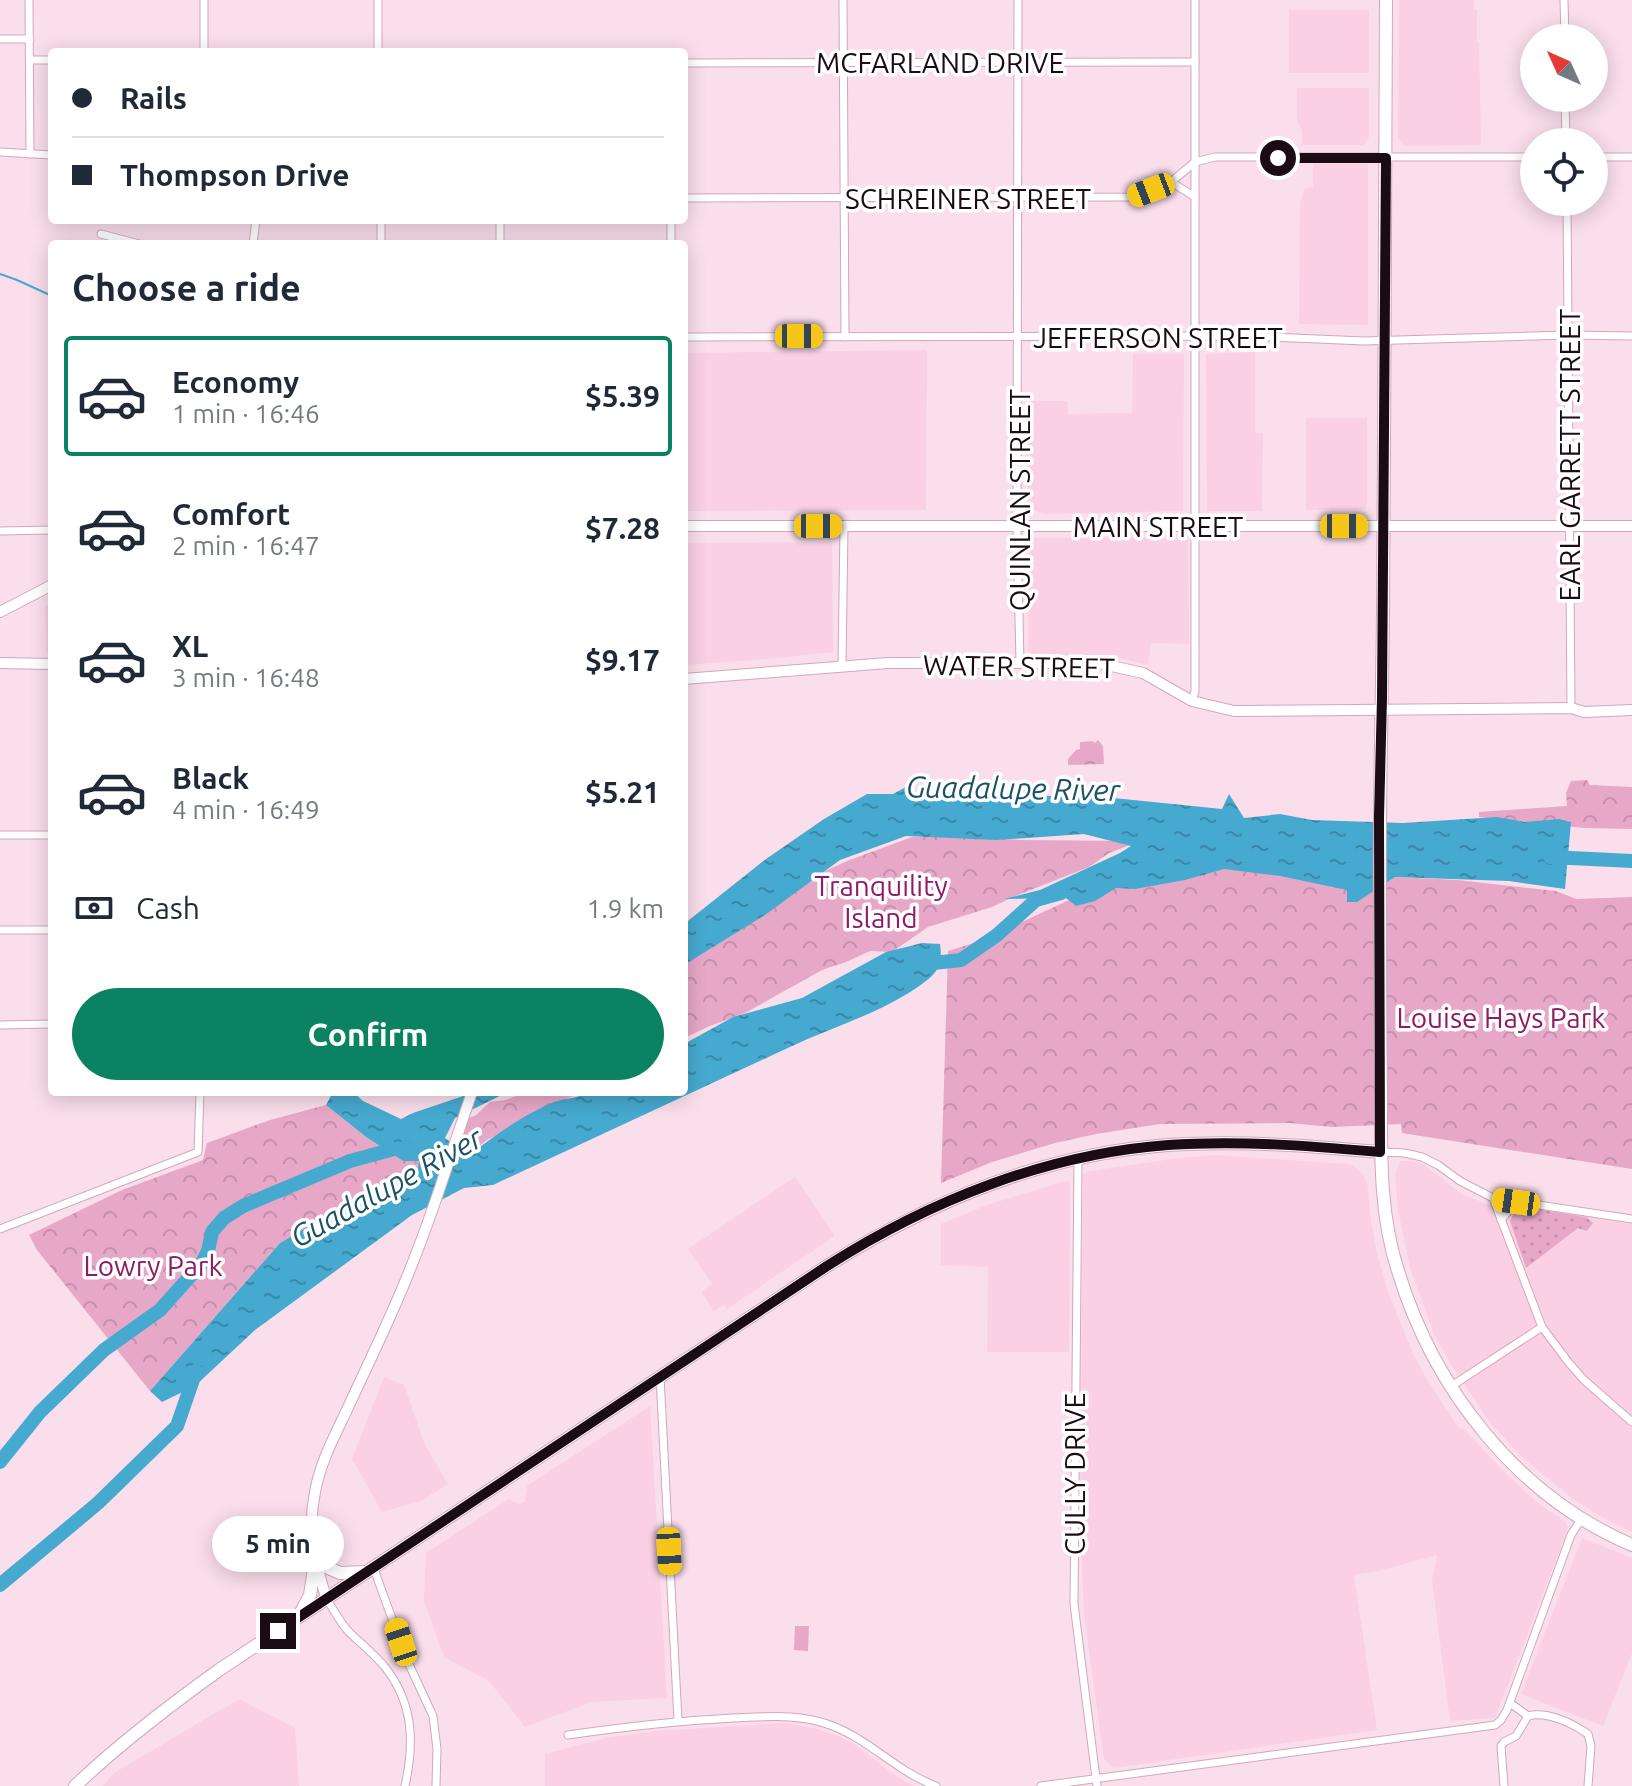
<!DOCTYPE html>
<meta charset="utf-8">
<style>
:root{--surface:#fff;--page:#f6f6f7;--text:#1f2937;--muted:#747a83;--line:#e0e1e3;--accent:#0b8261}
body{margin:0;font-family:Ubuntu,sans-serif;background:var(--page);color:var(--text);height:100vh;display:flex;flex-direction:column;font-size:30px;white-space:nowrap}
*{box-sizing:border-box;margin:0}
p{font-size:26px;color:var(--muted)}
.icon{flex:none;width:44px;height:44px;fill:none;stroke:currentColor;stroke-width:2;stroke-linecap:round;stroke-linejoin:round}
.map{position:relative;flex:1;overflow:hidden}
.panel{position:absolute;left:48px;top:240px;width:640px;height:856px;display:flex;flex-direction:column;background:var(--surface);border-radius:8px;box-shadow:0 4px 20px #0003}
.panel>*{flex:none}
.banner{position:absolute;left:48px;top:48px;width:640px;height:176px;border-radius:8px;box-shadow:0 4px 20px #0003;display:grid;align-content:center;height:176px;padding:0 24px;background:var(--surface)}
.needle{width:52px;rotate:315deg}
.buttons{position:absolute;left:1520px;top:24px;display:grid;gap:16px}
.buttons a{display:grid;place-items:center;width:88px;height:88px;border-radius:50%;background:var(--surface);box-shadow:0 4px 20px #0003;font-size:40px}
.end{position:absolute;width:36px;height:36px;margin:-18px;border:10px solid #1b0c14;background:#fff;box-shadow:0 0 0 4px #fff}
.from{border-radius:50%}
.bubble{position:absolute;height:56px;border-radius:28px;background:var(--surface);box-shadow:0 4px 20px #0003;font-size:26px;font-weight:600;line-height:56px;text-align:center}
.car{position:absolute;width:24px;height:48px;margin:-24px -12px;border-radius:10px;box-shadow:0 0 6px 2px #0007;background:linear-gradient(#f5c518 24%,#345 0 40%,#f5c518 0 76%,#345 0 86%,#f5c518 0)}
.banner b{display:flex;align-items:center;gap:28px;height:76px;font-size:30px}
.banner b+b{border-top:2px solid var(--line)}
.banner i{width:20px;height:20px;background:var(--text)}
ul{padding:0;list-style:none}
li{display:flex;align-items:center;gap:24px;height:120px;margin:0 16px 12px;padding:0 8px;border:4px solid transparent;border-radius:8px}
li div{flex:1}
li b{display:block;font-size:30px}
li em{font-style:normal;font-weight:600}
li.active{border-color:var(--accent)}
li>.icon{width:72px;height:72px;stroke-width:1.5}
h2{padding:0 24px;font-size:36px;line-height:96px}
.pay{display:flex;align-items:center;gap:20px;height:88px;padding:0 24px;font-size:30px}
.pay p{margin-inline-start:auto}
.cta{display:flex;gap:16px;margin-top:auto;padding:16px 24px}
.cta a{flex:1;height:92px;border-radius:48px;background:var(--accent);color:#fff;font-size:32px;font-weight:600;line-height:92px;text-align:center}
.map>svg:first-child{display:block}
.built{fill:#fbd0e5}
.grass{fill:url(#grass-dots)}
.forest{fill:url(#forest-crowns)}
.pitch{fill:#e7a8c8}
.water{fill:url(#water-ripples)}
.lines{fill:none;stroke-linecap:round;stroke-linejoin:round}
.stream{stroke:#46aad0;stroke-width:2}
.river{stroke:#46aad0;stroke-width:14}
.street-casing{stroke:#d2a7bc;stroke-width:9}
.secondary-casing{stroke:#d2a7bc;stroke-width:12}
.primary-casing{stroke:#d2a7bc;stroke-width:14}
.street{stroke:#fff;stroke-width:7}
.secondary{stroke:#fff;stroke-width:10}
.primary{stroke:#fff;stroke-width:12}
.route{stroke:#1b0c14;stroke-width:10}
.labels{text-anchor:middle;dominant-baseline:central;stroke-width:7;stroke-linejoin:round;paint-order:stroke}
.street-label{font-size:28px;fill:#1b0c14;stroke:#fff}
.park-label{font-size:28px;fill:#8e1b64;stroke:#fff}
.water-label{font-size:30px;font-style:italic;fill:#1b5266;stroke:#fff}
</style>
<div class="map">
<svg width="1632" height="1786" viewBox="0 0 1632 1786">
<defs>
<pattern id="grass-dots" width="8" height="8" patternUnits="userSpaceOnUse" patternTransform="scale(2)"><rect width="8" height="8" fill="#e7a8c8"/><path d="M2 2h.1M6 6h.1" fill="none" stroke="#c68fab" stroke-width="1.8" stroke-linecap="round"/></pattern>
<pattern id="forest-crowns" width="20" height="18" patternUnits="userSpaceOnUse" patternTransform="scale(2)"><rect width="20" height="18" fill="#e7a8c8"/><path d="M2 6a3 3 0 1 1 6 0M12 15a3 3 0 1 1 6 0" fill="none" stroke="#c68fab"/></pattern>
<pattern id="water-ripples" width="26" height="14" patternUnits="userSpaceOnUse" patternTransform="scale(2)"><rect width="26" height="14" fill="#46aad0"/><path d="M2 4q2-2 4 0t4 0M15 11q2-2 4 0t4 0" fill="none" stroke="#3a89a8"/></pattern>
</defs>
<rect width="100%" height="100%" fill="#fadeeb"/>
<g class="built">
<polygon points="1399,0 1474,0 1474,9 1477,10 1477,42 1479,43 1481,145 1404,146 1398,137"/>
<rect x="1289" y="10" width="80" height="63"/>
<polygon points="1297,88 1369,88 1369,137 1363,145 1302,145 1302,131 1297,121"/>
<polygon points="1313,164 1368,164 1368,325 1299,324 1300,203 1305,188 1313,187"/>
<polygon points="927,350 926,510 684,511 684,353"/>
<polygon points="1255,352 1255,432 1263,433 1262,511 1207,511 1206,354"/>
<polygon points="1133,354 1184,354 1183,511 1044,514 1028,508 1026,401 1067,401 1068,414 1132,413"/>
<polygon points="1306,418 1367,418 1367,507 1363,510 1306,510"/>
<polygon points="1033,538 1188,538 1189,644 1151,643 1148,665 1106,655 1032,655 1028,650 1030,542"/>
<polygon points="832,542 833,652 766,659 684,665 684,543"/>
<polygon points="52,603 52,654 47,654 45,606"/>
<polygon points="1215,1155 1347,1164 1352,1165 1363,1174 1367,1182 1371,1221 1377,1254 1387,1289 1414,1356 1426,1378 1458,1427 1465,1430 1502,1470 1539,1504 1566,1522 1568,1529 1495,1718 1450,1721 1432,1580 1437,1555 1378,1571 1354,1575 1377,1730 1114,1768 1104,1760 1084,1614 1080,1517 1083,1176 1085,1173 1090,1171 1179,1158"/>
<polygon points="1400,1161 1411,1161 1424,1165 1462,1194 1489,1205 1524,1207 1632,1224 1632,1532 1605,1519 1573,1499 1522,1457 1491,1424 1450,1363 1434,1334 1410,1268 1398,1210 1395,1174"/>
<polygon points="795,1177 835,1236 727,1309 724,1305 714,1311 701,1292 712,1284 688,1249"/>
<polygon points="1065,1181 1070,1182 1069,1352 987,1352 988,1267 941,1265 941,1224 987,1205"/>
<polygon points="384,1377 404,1385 425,1445 448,1484 421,1501 382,1512 352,1459"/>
<polygon points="650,1406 667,1698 592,1702 525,1727 489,1681 444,1657 424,1601 426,1553 509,1499 519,1504 525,1502 527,1486"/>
<polygon points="1582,1538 1632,1558 1632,1653 1603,1726 1521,1694"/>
<polygon points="239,1699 295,1728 299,1786 103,1786 114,1773"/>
<polygon points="786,1723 817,1729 836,1735 854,1744 896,1776 913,1786 545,1786 545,1754 609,1737 657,1731"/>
</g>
<polygon class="grass" points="1524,1207 1586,1217 1593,1223 1587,1231 1578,1228 1526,1268 1510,1221 1515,1211"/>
<g class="forest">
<polygon points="1098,740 1103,746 1104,764 1068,765 1068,759 1076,750 1080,749 1080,742 1092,741 1095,743"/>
<polygon points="1587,780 1590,785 1632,787 1632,829 1585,828 1479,817 1479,812 1567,806 1566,793 1571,781"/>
<polygon points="948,835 1020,840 1128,841 1130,845 1109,853 1089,867 1013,897 992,907 928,927 892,952 870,951 846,962 822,970 745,1013 710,1026 684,1038 684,960 821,873 847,861 912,837"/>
<polygon points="1224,869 1458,880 1556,891 1576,899 1632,897 1632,1169 1402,1133 1401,1124 1332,1127 1289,1123 1160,1124 1096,1134 1055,1143 992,1162 941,1183 948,951 983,940 1125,874"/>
<path d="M 528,1092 L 592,1092 L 579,1094 L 568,1098 L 496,1136 C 483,1139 477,1153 463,1151 L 459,1145 L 465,1120 L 476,1115 L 490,1102 L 505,1100 Z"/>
<polygon points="326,1105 366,1137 403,1161 420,1160 417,1174 334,1211 280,1243 150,1391 37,1250 29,1235 122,1190 203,1160 207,1143 270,1120"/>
</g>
<polygon class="pitch" points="795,1626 809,1626 808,1651 794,1650"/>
<g class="water">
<polygon points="1019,786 1037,796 1094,796 1222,809 1229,794 1244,818 1280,814 1312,820 1403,823 1497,817 1525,822 1559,819 1571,822 1565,889 1509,881 1395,877 1357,902 1347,902 1347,890 1280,876 1224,869 1185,880 1135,889 1116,888 1095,901 1076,906 1066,898 1004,899 1040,890 1120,853 1131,846 1084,834 996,840 906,836 840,860 765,915 684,965 684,924 766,859 824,819 867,794 893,794 906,787 912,793 1000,796"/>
<path d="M 922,943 L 940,944 C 943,965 938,972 922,984 C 882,1013 834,1026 790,1047 C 691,1093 592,1139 493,1185 L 464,1188 L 412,1215 L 255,1330 L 195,1386 L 162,1402 L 150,1391 L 280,1243 L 334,1211 L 417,1174 L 419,1161 L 403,1161 L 366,1137 L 326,1105 L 333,1092 L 353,1092 L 363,1101 L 401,1119 L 413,1113 L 475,1092 L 508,1092 L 455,1118 L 445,1138 L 469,1155 C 496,1135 522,1115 554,1102 C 566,1098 579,1098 590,1092 L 684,1092 L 684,1044 L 733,1017 L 802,998 L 886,952 Z"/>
</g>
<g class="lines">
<polyline class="stream" points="0,274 17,280 52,296"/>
<g class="river">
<polyline points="1550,857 1632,861"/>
<polyline points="924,964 961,960 997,935 1036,900 1061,893"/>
<polyline points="0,1462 40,1412 104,1350 160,1310 202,1263 208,1251 212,1232 224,1218 243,1206 350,1161 394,1149 406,1148"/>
<polyline points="0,1585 98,1503 177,1426 196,1371"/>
</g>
<g class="street-casing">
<g id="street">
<polyline points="29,0 30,154"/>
<polyline points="204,0 204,52"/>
<polyline points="843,0 845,337"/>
<polyline points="1018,0 1017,526 1020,663"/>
<polyline points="1564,0 1565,38"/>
<polyline points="0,39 30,39"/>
<polyline points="378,52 378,0"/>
<polyline points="30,60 52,60"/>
<polyline points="684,63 1195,62"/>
<polyline points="1565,98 1566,142"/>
<polyline points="0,152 52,155"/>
<polyline points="1594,157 1632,157"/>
<polyline points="1171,182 1195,197"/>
<polyline points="684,198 1132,197 1171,182 1195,162 1215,157 1534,157"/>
<polyline points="1567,202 1571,708"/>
<polyline points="381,220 381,244"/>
<polyline points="671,220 671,244"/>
<polyline points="101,234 139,244"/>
<polyline points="253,244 256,220"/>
<polyline points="500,244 500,220"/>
<polyline points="684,337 1247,336 1364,341 1569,335 1632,336"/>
<polyline points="0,531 52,530"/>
<polyline points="842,666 844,526"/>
<polyline points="1192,701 1195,691 1195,0"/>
<polyline points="0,835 52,835"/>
<polyline points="0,930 52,930"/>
<polyline points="0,1025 52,1024"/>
<polyline points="1380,1152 1405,1153 1422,1157 1438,1165 1460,1181 1493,1198 1632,1219"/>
<polyline points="1078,1160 1074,1604 1097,1786"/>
<polyline points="1493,1198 1542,1327 1569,1363 1584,1380 1632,1422"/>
<polyline points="1501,1220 1516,1202"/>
<polyline points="0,1229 198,1152 200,1092"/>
<polyline points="660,1377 678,1720"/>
<polyline points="1450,1387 1542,1327"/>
<polyline points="374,1569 407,1660 433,1716 437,1749 436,1786"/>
<path d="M 327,1600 C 334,1610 340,1622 348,1631 C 361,1644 377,1656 388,1671 C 414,1707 414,1745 405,1786"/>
<polyline points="1510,1703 1528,1716"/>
<path d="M 568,1735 C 623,1727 677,1721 733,1718 C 766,1717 798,1713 830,1725 C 869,1739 897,1772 936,1786"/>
<polyline points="1041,1786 1495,1725 1501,1720 1507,1710 1571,1535 1582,1518"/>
<path d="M 1504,1786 L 1501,1746 L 1504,1742 L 1516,1736 L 1528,1716 C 1547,1711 1572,1723 1588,1734 L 1591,1746 L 1588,1786"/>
</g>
</g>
<g class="secondary-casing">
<g id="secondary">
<polyline points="684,526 1632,526"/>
<polyline points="0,612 52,585"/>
<polyline points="0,663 52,664"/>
<polyline points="684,679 888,663 1098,663 1143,673 1192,701 1234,711 1571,708 1584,712 1632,710"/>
<path d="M 327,1600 C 315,1564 307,1530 315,1492 C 320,1464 333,1439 345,1414 C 362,1377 380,1340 396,1303 C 426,1235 448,1163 472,1092"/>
</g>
</g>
<g class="primary-casing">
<g id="primary">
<path d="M 1386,0 C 1386,204 1384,408 1383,612 C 1382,708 1379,804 1380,901 C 1380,964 1380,1028 1381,1091 C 1381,1152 1379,1213 1398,1271 C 1434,1389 1517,1496 1632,1545"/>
<polyline points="299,1616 310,1595 315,1562 340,1573 365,1572"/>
<path d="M 75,1786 C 120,1743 169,1706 219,1670 L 827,1266 C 930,1201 1045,1154 1168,1145 C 1238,1140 1310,1146 1380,1152"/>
</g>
</g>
<use href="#street" class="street"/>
<use href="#secondary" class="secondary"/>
<use href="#primary" class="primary"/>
</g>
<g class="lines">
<path class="route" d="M 278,1631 L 827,1266 C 929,1201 1046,1154 1168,1145 C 1239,1140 1310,1146 1380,1152 L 1379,817 L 1382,698 L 1386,158 L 1278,158"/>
</g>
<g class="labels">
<g class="street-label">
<text x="940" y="62">MCFARLAND DRIVE</text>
<text x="968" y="198">SCHREINER STREET</text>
<text x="1158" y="337">JEFFERSON STREET</text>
<text transform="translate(1569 455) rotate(-90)">EARL GARRETT STREET</text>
<text transform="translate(1019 500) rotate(-90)">QUINLAN STREET</text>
<text x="1158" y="526">MAIN STREET</text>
<text transform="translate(1019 666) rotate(1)">WATER STREET</text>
<text transform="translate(1074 1474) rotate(-90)">CULLY DRIVE</text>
</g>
<g class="park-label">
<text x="881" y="885">Tranquility<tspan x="881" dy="32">Island</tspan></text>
<text x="1501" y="1017">Louise Hays Park</text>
<text x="153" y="1265">Lowry Park</text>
</g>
<g class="water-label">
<text transform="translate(1013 788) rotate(1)">Guadalupe River</text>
<text transform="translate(386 1187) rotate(-29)">Guadalupe River</text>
</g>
</g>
</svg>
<div class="buttons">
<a><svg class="needle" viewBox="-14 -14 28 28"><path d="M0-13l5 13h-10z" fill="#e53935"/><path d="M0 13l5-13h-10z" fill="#747a83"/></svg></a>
<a><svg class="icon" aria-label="locate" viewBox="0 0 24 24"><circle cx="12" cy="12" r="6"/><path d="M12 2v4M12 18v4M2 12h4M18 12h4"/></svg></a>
</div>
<i class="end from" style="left:1278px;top:158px"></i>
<i class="end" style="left:278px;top:1631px"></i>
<div class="bubble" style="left:212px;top:1516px;width:132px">5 min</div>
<i class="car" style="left:1151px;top:190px;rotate:249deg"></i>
<i class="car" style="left:799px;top:336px;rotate:90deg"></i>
<i class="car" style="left:818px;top:526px;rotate:90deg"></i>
<i class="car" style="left:1344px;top:526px;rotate:90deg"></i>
<i class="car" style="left:1516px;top:1202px;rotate:278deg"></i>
<i class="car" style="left:669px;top:1551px;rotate:177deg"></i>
<i class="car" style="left:401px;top:1642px;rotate:342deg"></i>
<div class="banner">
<b><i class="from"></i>Rails</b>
<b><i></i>Thompson Drive</b>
</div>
<section class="panel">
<h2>Choose a ride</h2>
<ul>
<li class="active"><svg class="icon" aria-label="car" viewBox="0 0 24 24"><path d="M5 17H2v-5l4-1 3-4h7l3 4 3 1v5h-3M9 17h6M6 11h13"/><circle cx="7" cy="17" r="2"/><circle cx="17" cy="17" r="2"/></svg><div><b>Economy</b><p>1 min · 16:46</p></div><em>$5.39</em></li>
<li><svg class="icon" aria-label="car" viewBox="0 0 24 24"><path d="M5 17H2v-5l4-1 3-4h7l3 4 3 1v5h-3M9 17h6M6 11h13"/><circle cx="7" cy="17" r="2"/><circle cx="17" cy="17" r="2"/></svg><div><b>Comfort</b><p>2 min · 16:47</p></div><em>$7.28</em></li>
<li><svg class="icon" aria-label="car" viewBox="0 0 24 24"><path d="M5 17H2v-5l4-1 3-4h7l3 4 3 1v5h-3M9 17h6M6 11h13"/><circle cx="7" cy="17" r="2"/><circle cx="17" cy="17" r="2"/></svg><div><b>XL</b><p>3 min · 16:48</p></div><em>$9.17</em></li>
<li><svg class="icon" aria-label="car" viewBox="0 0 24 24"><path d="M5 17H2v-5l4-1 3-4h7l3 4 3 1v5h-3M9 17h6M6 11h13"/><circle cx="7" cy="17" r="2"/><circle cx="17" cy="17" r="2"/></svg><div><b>Black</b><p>4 min · 16:49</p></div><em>$5.21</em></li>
</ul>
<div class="pay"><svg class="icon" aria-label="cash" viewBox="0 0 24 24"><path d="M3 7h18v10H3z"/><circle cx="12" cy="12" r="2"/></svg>Cash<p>1.9 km</p></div>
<div class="cta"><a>Confirm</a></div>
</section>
</div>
